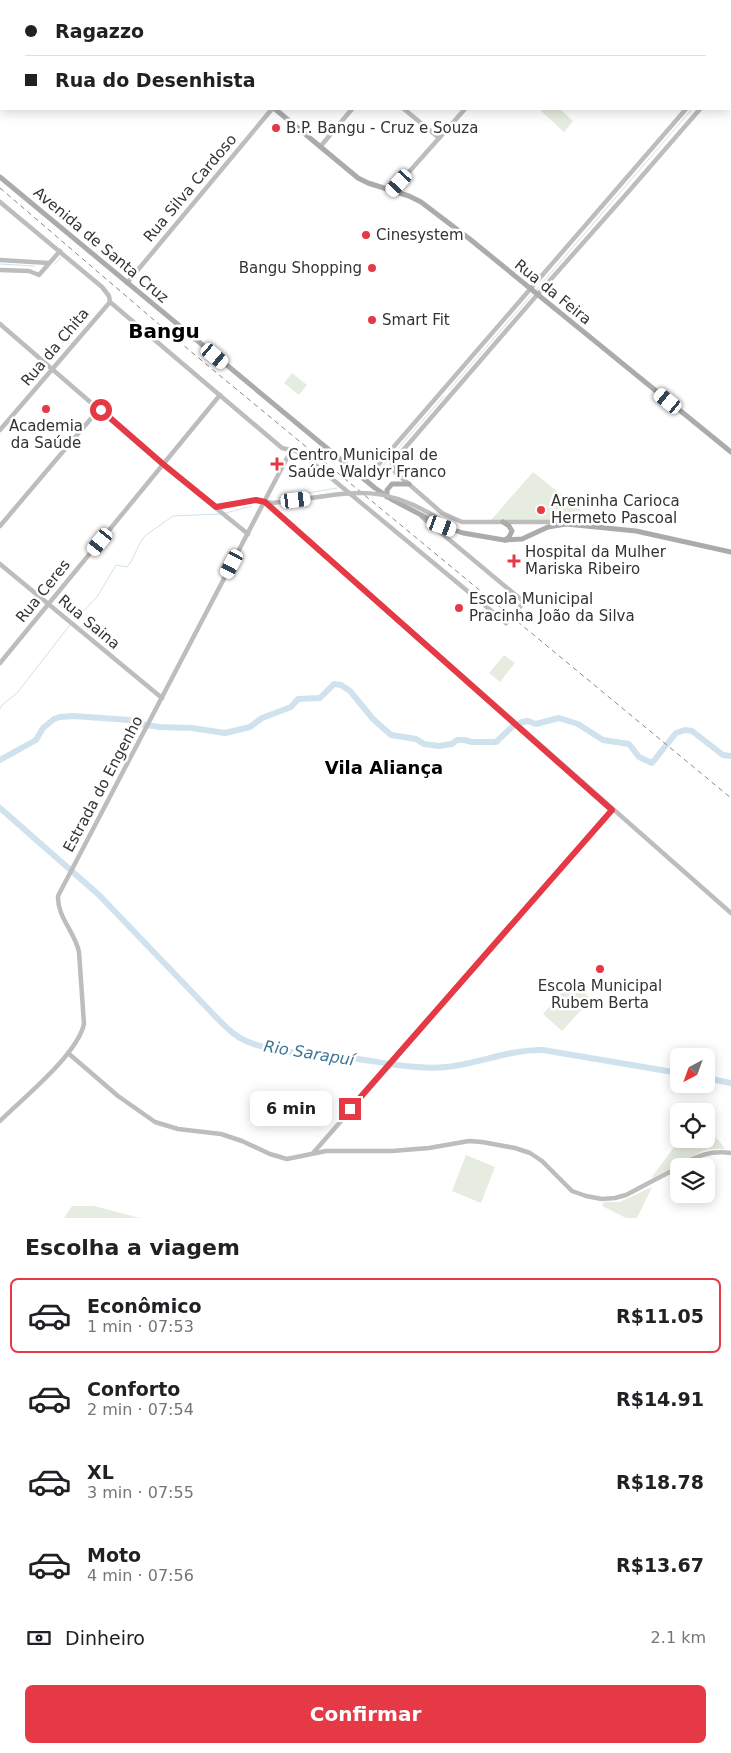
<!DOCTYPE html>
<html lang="pt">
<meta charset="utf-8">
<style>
:root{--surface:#fff;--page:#f6f6f6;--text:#202124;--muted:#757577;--line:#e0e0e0;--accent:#e63946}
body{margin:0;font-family:"DejaVu Sans",sans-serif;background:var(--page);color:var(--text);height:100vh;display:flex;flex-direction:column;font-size:19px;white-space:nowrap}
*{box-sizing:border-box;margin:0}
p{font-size:16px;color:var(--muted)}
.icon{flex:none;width:28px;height:28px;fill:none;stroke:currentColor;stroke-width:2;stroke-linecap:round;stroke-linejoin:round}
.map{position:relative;height:1218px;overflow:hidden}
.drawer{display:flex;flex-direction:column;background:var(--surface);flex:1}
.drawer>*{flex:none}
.banner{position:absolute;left:0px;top:0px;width:731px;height:110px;box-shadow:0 2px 12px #0003;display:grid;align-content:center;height:110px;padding:0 25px;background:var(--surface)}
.needle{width:32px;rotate:221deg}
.tools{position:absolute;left:670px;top:1048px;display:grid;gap:10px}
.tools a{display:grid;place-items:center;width:45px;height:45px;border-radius:8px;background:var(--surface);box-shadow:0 2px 12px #0003;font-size:25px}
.end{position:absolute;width:22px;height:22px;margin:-11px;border:6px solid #e63946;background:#fff;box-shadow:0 0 0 2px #fff}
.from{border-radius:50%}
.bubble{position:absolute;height:35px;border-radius:8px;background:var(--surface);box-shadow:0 2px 12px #0003;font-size:16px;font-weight:600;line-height:35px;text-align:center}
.car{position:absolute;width:15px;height:30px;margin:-15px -8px;border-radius:6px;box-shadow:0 0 4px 1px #0007;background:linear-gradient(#fff 24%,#345 0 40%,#fff 0 76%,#345 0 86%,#fff 0)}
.banner b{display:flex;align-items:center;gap:18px;height:48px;font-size:19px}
.banner b+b{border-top:1px solid var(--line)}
.banner i{width:12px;height:12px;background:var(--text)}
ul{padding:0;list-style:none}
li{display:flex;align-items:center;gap:15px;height:75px;margin:0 10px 8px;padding:0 15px;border:2px solid transparent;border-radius:8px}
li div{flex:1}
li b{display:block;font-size:19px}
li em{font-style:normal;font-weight:600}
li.current{border-color:var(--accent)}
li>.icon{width:45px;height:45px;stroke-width:1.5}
h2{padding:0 25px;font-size:22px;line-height:60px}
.pay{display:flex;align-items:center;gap:12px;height:55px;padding:0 25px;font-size:19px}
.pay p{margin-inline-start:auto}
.action{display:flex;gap:10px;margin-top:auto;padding:10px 25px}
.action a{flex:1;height:58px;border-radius:8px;background:var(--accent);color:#fff;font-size:20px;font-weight:600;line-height:58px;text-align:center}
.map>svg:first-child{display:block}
.green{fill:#e6ecdf}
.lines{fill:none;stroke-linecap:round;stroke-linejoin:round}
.stream{stroke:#cfe2ee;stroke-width:1}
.river{stroke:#cfe2ee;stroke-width:6}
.secondary{stroke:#bdbdbd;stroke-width:4.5}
.primary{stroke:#ababab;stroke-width:5}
.rail{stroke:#888;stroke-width:1;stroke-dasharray:5 4;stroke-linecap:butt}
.secondary-bridge{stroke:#bdbdbd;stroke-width:4.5}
.route{stroke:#e63946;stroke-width:6}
.poi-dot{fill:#e63946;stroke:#fff;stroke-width:2}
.labels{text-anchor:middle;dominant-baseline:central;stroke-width:5;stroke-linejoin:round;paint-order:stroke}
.poi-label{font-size:15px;fill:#333;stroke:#fff;text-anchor:start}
.street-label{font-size:15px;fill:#333;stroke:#fff}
.water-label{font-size:16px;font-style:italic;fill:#3f7597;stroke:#fff}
.quarter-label{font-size:18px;font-weight:bold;fill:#000;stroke:#fff}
.district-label{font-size:20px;font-weight:bold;fill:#000;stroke:#fff}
</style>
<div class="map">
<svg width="731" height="1218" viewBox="0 0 731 1218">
<rect width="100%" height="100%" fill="#fff"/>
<g class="green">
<polygon points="539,109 560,109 573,121 564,132"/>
<polygon points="292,373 307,385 299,395 284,383"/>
<polygon points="533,472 581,510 583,515 580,520 574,521 491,520"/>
<polygon points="504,655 515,663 500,682 489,673"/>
<polygon points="572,981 591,999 562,1031 543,1014"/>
<polygon points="706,1129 720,1142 725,1149 709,1149 702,1151 653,1178 652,1177 680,1139 706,1139"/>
<polygon points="466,1155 495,1167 481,1203 452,1191"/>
<polygon points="652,1187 637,1218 626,1218 602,1206 604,1202 620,1202"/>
<polygon points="72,1206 94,1206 140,1218 64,1218"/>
</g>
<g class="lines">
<g class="stream">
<polyline points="730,65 731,64"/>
<polyline points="0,264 35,266"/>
<polyline points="55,264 61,257"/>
<polyline points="536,290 692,109"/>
<polyline points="449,390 533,293"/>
<polyline points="373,477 444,396"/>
<polyline points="278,498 337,488"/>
<polyline points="226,513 252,506"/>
<path d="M 75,620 L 97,597 L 116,565 L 127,567 C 135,558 138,542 146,535 L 173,516 L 220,514"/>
<polyline points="0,709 2,705 17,693 70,625"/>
</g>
<g class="river">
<polyline points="0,760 36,740 43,728 54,719 60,717 73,716 130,720 139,724 160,727 192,728 225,733 250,727 262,718 291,707 298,699 320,698 334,684 341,685 350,691 373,719 391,735 416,739 424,744 439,746 452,744 457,740 464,740 472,742 496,742 513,726 522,722 528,721 536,724 559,718 578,724 603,740 629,744 639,757 652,763 676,733 685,730 692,731 723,755 731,756"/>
<path d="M 0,808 L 99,895 L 216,1017 C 225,1026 234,1036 246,1041 C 276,1054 318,1054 351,1058 C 382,1062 414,1070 446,1067 C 478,1064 510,1049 543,1050 L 679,1073"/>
<polyline points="706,1078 731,1083"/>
</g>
<g class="secondary">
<polyline points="274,0 276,1"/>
<polyline points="686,0 688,1"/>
<polyline points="364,1 365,0"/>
<polyline points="556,1 557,0"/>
<polyline points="730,36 731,36"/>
<polyline points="730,58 731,56"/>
<polyline points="730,73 731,72"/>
<polyline points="404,109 439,138"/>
<polyline points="320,147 352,109"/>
<polyline points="392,191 465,109"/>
<polyline points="0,202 102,287 109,296 110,302 282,448 296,451 307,458 506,623"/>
<polyline points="0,260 49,263"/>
<polyline points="0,270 29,271 39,275 60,251"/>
<polyline points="127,283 272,109"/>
<polyline points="0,324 163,465 248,534"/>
<polyline points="0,430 110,302"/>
<polyline points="365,480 686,109"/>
<polyline points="265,502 731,913"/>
<polyline points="216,507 256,500 272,503 296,500"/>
<polyline points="429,513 455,529"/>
<polyline points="422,517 524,602"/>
<polyline points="563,524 553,522 462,522 442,513 395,472 392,463 537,295 629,191 700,109"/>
<polyline points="0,526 99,409"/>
<polyline points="0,564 162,698"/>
<polyline points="0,663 220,395"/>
<polyline points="68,1053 118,1096 155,1122 178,1129 221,1134 242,1141 270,1154 287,1159 326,1151 392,1151 429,1148 469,1141 482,1142 515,1148 530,1153 542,1161 572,1191 586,1196 602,1199 615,1198 626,1195 679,1167"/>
<path d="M 0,1121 C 24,1097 77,1055 84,1024 L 79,952 C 75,932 57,917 58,896 L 287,458 L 292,451"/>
<polyline points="314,1152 612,810"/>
<path d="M 679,1166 C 696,1156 711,1150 731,1153"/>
</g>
<g class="primary">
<polyline points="147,0 148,1"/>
<polyline points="275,109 358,178 368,183 409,196 421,202 471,240 731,452"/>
<polyline points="0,177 375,488 391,499 442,526 463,533 504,540 522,539 548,527 566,524 636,531 731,552"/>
<polyline points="387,497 387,490 392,484 409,484"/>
<polyline points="503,522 509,526 512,531 509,537 505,540"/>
</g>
<polyline class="rail" points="0,188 189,350 731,798"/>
<g class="secondary-bridge">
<path d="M 296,500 C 350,493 379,484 429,513"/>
<polyline points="506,623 524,602"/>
</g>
</g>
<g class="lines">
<polyline class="route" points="101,410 163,464 216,507 256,500 265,502 612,810 350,1109"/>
</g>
<g class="poi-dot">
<circle cx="276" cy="128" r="5"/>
<circle cx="366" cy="235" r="5"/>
<circle cx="372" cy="268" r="5"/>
<circle cx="372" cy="320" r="5"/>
<circle cx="46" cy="409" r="5"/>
<path d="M274.5 456.5h5v5h5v5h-5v5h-5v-5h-5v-5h5z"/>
<circle cx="541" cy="510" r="5"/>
<path d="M511.5 553.5h5v5h5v5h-5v5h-5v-5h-5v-5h5z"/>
<circle cx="459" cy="608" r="5"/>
<circle cx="600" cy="969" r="5"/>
</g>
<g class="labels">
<g class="poi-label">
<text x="286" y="128">B.P. Bangu - Cruz e Souza</text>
<text x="376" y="235">Cinesystem</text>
<text x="362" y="268" text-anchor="end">Bangu Shopping</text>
<text x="382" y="320">Smart Fit</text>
<text x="46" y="426" text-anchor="middle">Academia<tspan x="46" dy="17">da Saúde</tspan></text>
<text x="288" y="455">Centro Municipal de<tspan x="288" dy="17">Saúde Waldyr Franco</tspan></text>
<text x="551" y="501">Areninha Carioca<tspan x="551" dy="17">Hermeto Pascoal</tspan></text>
<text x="525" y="552">Hospital da Mulher<tspan x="525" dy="17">Mariska Ribeiro</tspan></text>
<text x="469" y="599">Escola Municipal<tspan x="469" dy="17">Pracinha João da Silva</tspan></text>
<text x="600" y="986" text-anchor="middle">Escola Municipal<tspan x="600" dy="17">Rubem Berta</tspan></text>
</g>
<g class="street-label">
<text transform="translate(190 188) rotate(-50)">Rua Silva Cardoso</text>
<text transform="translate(101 245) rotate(40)">Avenida de Santa Cruz</text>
<text transform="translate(553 292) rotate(39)">Rua da Feira</text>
<text transform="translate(55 347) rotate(-50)">Rua da Chita</text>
<text transform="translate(43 591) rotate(-51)">Rua Ceres</text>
<text transform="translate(89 622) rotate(40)">Rua Saina</text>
<text transform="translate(103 784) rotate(-62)">Estrada do Engenho</text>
</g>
<g class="water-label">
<text transform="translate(309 1053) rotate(9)">Rio Sarapuí</text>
</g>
<g class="quarter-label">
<text x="384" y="767">Vila Aliança</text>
</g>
<g class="district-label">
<text x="164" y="331">Bangu</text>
</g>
</g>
</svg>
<div class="tools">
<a><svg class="needle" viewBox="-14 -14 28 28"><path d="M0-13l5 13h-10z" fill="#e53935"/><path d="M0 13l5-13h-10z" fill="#757577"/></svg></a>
<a><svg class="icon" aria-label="locate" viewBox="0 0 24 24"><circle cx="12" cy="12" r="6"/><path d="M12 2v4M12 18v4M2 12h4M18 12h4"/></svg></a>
<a><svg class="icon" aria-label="layers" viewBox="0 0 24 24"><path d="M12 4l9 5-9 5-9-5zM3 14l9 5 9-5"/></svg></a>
</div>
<i class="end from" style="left:101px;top:410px"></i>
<i class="end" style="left:350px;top:1109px"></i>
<div class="bubble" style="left:250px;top:1091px;width:82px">6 min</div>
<i class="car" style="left:399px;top:183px;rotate:222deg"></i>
<i class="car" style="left:215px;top:356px;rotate:130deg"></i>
<i class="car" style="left:668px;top:401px;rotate:309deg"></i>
<i class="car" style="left:296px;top:500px;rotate:83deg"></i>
<i class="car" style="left:442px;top:526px;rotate:110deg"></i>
<i class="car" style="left:100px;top:542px;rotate:219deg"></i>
<i class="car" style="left:232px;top:564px;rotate:208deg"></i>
<div class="banner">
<b><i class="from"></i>Ragazzo</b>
<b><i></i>Rua do Desenhista</b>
</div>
</div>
<section class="drawer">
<h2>Escolha a viagem</h2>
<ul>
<li class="current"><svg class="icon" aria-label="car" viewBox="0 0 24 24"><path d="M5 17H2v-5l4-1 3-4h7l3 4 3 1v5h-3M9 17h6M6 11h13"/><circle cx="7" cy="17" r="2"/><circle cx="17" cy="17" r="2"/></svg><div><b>Econômico</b><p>1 min · 07:53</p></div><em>R$11.05</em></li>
<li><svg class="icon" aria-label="car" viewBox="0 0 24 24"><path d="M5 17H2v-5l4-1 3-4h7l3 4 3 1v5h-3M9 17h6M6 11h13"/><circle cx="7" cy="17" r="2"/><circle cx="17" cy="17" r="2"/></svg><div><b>Conforto</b><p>2 min · 07:54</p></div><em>R$14.91</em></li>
<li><svg class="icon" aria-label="car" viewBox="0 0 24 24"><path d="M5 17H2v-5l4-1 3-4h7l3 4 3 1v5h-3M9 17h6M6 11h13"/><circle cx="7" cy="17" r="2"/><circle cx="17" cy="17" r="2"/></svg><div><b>XL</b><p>3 min · 07:55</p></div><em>R$18.78</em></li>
<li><svg class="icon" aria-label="car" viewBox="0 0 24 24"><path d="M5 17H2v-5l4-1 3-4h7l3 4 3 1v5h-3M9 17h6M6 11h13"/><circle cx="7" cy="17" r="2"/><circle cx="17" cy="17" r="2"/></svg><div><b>Moto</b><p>4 min · 07:56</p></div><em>R$13.67</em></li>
</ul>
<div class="pay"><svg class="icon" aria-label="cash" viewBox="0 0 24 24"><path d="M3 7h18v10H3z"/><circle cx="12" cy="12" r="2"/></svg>Dinheiro<p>2.1 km</p></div>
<div class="action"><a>Confirmar</a></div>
</section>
